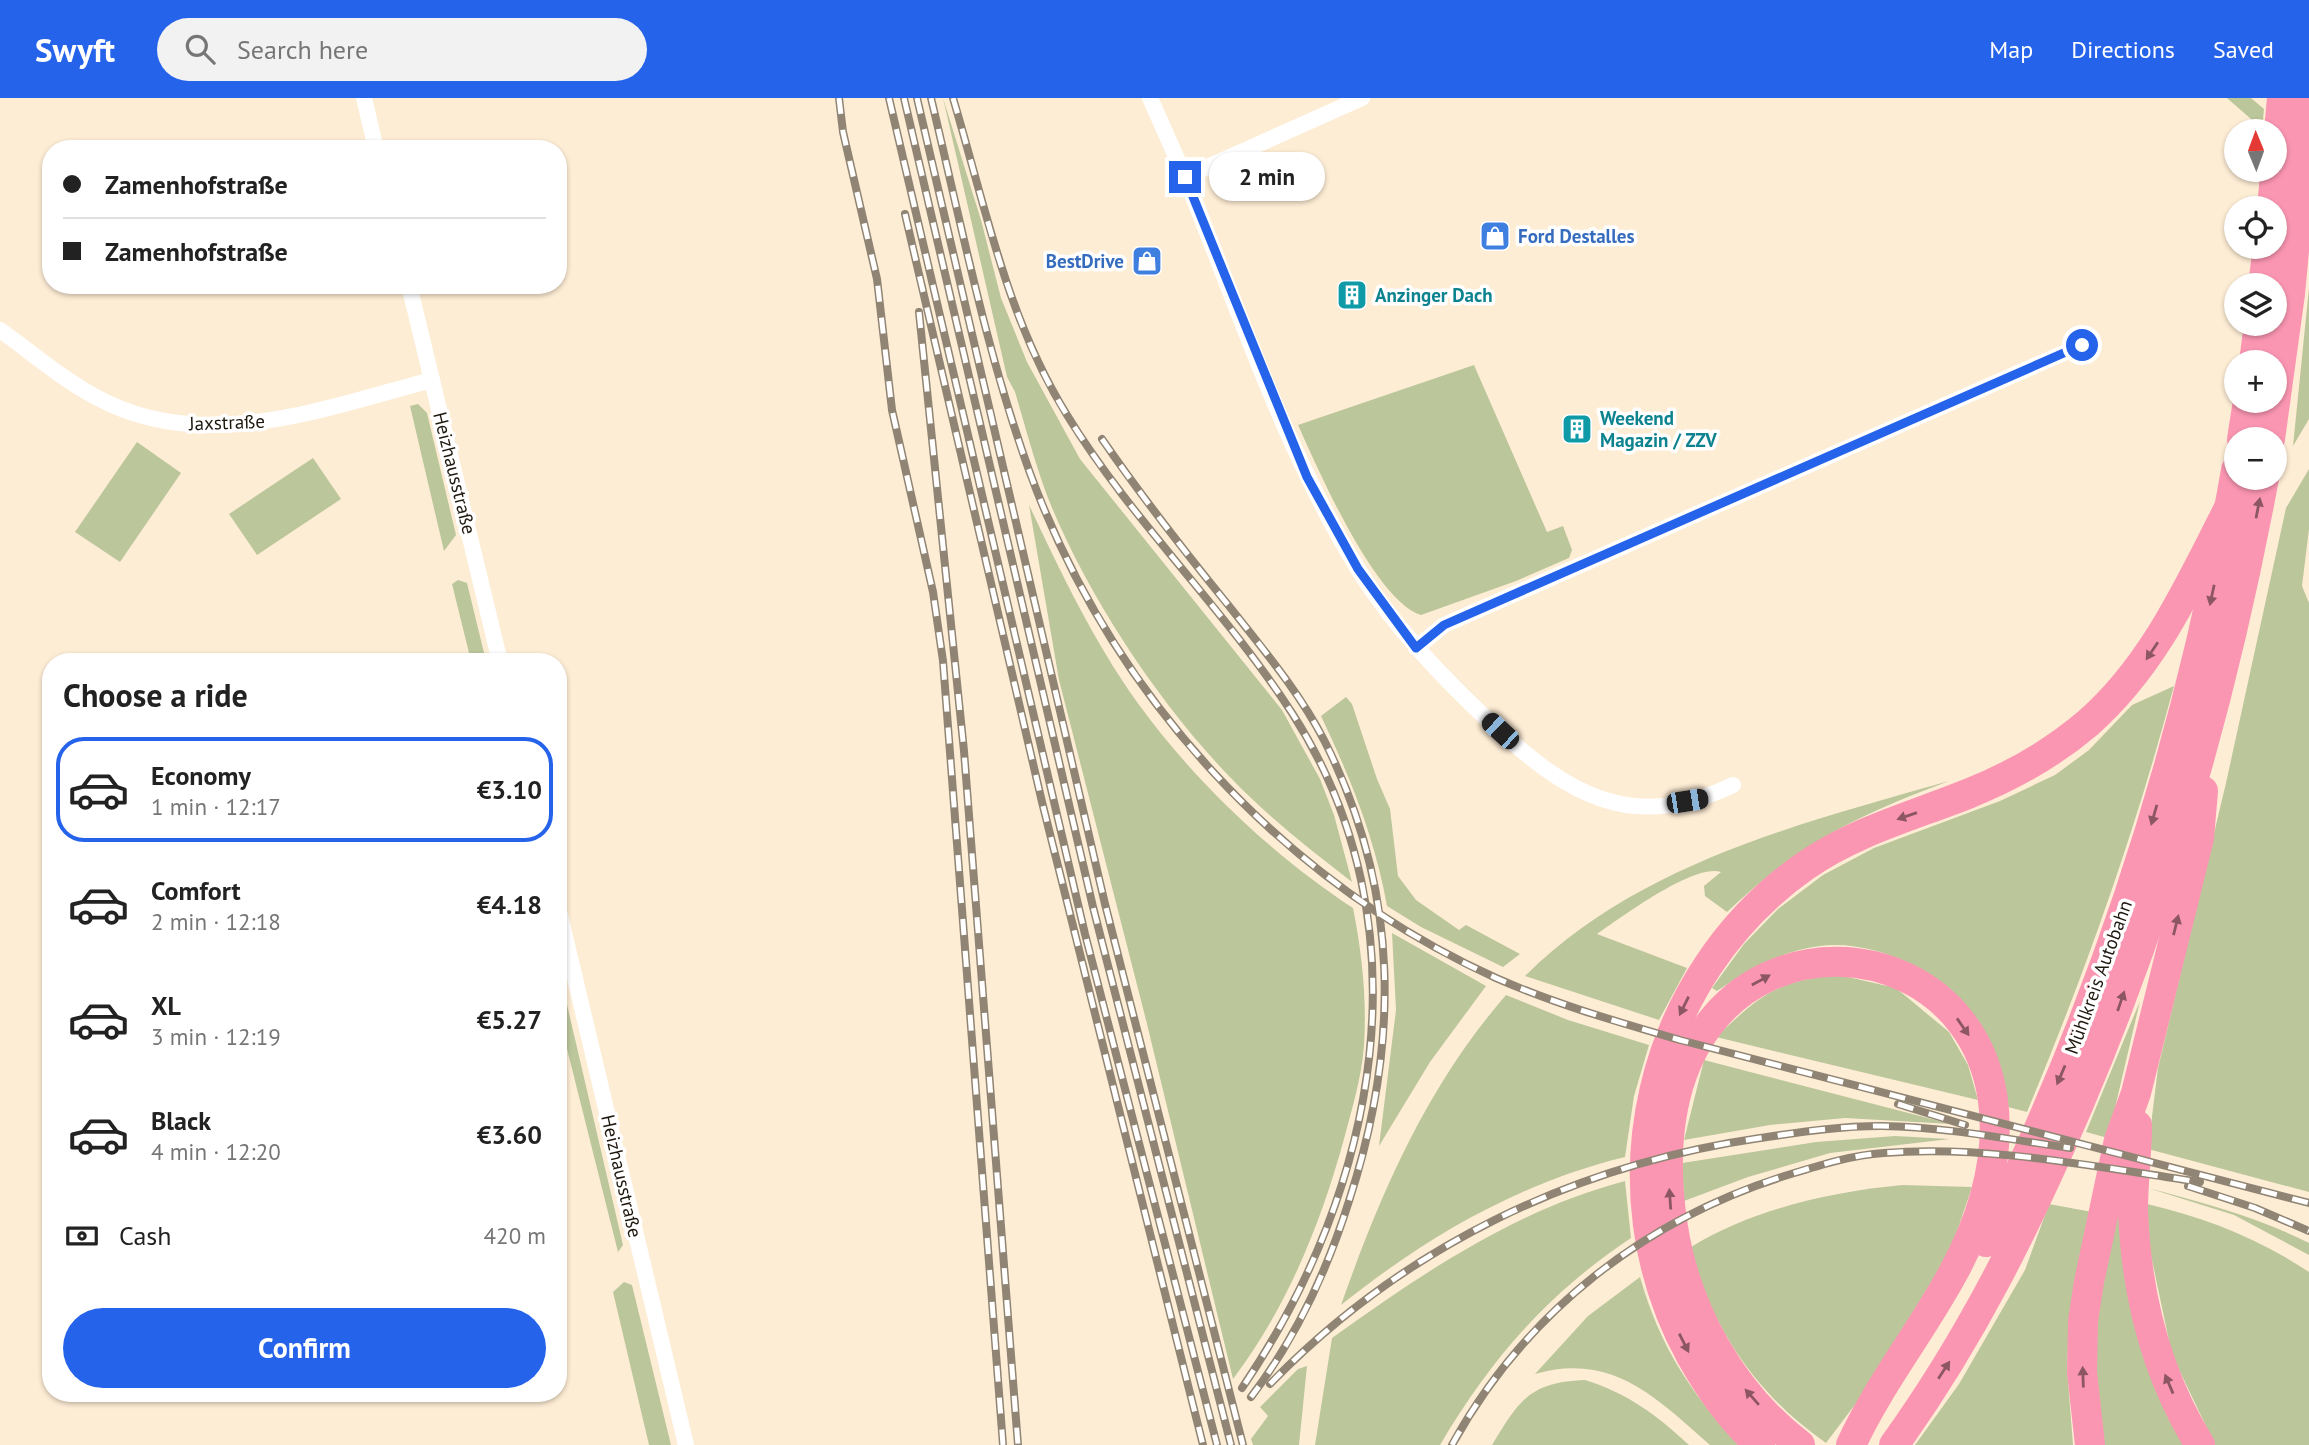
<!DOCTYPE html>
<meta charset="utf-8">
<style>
:root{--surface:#fff;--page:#f2f2f2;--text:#222;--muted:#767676;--line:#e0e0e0;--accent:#2563eb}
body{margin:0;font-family:"PT Sans",sans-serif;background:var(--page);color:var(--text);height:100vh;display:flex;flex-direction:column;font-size:26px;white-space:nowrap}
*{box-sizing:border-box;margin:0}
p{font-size:23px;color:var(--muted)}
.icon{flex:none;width:38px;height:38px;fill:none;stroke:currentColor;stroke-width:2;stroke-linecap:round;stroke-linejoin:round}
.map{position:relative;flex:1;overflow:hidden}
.details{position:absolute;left:42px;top:555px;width:525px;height:749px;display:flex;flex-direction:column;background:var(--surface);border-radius:28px;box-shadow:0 2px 5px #0004}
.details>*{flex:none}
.banner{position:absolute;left:42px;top:42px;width:525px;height:154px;border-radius:28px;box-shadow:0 2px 5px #0004;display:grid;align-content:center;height:154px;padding:0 21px;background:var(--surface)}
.needle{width:46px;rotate:359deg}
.controls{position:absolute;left:2224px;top:21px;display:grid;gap:14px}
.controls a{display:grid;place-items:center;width:63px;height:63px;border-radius:50%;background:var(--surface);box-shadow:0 2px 5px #0004;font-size:35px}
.end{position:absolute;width:32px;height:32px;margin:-16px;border:9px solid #2563eb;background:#fff;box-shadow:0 0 0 4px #fff}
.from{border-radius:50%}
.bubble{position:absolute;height:49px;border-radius:24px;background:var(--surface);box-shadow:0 2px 5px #0004;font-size:23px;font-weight:800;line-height:49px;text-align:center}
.car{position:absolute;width:21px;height:42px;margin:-21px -10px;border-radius:9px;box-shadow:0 0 5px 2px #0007;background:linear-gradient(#222 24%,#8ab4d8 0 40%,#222 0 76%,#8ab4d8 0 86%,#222 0)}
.banner b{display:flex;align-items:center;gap:24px;height:66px;font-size:26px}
.banner b+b{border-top:2px solid var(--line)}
.banner i{width:18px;height:18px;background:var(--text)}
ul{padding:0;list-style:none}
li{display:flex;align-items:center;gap:21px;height:105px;margin:0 14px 10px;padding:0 7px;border:4px solid transparent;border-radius:28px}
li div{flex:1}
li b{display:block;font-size:26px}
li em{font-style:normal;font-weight:800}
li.current{border-color:var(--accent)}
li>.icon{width:63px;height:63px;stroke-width:1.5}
h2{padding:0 21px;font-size:32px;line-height:84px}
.pay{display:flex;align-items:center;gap:18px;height:77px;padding:0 21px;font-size:26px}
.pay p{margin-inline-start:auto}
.button{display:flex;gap:14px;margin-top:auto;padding:14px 21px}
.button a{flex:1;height:80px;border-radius:42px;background:var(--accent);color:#fff;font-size:28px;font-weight:800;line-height:80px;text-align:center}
header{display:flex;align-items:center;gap:42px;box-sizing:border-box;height:98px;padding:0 35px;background:var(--accent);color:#fff}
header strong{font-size:33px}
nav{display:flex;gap:38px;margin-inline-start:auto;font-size:24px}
.search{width:490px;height:63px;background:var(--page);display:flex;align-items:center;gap:18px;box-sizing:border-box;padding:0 24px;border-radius:38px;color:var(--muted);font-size:26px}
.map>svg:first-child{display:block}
.green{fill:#bcc69b}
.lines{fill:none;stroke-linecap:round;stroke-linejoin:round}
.minor{stroke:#fff;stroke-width:16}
.motorway{stroke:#fb96b2;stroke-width:30}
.rail-casing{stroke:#908574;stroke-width:8}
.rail{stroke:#fff;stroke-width:5;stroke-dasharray:16;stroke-linecap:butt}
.oneway{fill:#8c5760}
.route{stroke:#2563eb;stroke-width:9}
.labels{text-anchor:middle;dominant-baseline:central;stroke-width:7;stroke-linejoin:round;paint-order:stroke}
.shop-label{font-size:19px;font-weight:bold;fill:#366cbe;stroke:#fff;text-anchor:start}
.culture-label{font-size:19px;font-weight:bold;fill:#0d838f;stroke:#fff;text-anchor:start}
.street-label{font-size:19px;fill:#1e180f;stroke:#fff}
</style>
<header>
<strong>Swyft</strong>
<div class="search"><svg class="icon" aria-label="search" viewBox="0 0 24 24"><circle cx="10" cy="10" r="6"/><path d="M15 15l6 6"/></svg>Search here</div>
<nav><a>Map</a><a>Directions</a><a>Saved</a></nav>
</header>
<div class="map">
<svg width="2309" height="1347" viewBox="0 0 2309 1347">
<rect width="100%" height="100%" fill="#feedd5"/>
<g class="green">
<path d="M 943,0 L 981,122 L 1001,200 L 1027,264 L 1080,361 L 1282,612 L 1320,681 L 1334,717 L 1352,784 C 1317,757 1282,730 1250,699 C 1170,623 1092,507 1050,405 C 1036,369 1026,331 1015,294 L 1007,279 Z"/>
<polygon points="2227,0 2251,0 2264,11 2262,33 2250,33 2251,21"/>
<polygon points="2309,190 2309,321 2293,348"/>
<path d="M 1474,267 L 1547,434 L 1563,428 L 1572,452 L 1569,460 L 1516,483 L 1421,517 C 1375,503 1318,371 1298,327 Z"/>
<polygon points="418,306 427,315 456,437 444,453 410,308"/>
<polygon points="137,344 181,375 120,464 75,434"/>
<polygon points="313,360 341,401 257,457 229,416"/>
<polygon points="2309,371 2309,431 2302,488 2309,505 2309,1094 2148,1051 2158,970 2226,685 2286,410"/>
<path d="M 1029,407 C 1061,475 1093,542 1137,604 C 1194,683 1271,756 1353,810 C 1362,855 1367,901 1364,947 C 1362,978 1352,1011 1344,1041 C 1320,1128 1287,1209 1233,1281 L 1146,922 L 1059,582 Z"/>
<polygon points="458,482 467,485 486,563 471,563 452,486"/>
<path d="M 2174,588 C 2135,734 2085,875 2027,1014 L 2008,1009 C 2002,980 1996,949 1978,923 C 1946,876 1877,841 1820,848 C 1781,853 1749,871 1717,893 L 1712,890 L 1744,846 L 1778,811 L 1823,777 L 1874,750 L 2000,703 L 2055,677 L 2089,652 L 2132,607 Z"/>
<path d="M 1346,599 L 1352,606 L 1377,681 L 1390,711 L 1398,778 L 1416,802 L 1459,832 L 1466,827 L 1520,856 L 1503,869 L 1421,829 L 1387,808 C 1375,740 1350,679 1321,618 Z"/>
<path d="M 1949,683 C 1856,718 1800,745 1727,814 L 1705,798 L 1704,788 L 1721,774 C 1694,765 1622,819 1597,836 L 1687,870 L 1659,922 L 1525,878 C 1639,765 1799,726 1949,683 Z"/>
<polygon points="1392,835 1486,888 1430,964 1379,1048 1396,912"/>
<polygon points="558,868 623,1147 618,1154 558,915"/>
<path d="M 1835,876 L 1896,890 L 1949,934 L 1968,967 L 1978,1002 L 1716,939 C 1762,896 1772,886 1835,876 Z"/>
<path d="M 1506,897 L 1568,922 L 1649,947 L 1634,998 L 1625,1059 C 1519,1085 1426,1139 1341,1207 C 1381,1094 1427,988 1506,897 Z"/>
<polygon points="2140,903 2108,1040 2086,1034"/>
<polygon points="1704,962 1951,1026 1845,1020 1770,1027 1684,1042"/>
<polygon points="1895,1038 1950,1041 1830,1055 1748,1079 1684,1103 1682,1065 1816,1044"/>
<path d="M 1625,1083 L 1631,1140 C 1547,1196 1491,1261 1440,1347 L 1315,1347 L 1332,1240 C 1423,1175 1515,1112 1625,1083 Z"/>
<path d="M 1902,1087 L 1972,1089 L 1950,1154 L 1857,1304 L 1826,1345 C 1757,1297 1711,1231 1691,1149 C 1754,1111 1829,1094 1902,1087 Z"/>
<path d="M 2148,1090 C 2204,1105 2258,1119 2309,1145 L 2309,1157 L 2234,1117 Z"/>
<polygon points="2049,1106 2092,1114 2069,1223 2067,1270 2073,1347 1915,1347 1959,1286 2025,1172"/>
<path d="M 2147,1106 C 2206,1120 2258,1140 2309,1174 L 2309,1347 L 2215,1347 L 2172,1257 L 2149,1148 Z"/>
<polygon points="2115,1108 2123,1108 2184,1347 2103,1347 2096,1313 2098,1188"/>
<path d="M 1640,1179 C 1660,1249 1690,1293 1738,1347 L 1710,1347 C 1656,1300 1613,1254 1535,1276 L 1588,1218 Z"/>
<polygon points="624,1184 632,1187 671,1347 649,1347 613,1194"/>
<polygon points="1307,1268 1299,1347 1253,1347 1251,1341 1268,1318 1260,1309 1298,1271"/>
<path d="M 1585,1282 C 1627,1295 1657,1317 1689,1347 L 1492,1347 C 1519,1303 1529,1284 1585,1282 Z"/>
</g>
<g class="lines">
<g class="minor">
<polyline points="364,0 376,51"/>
<polyline points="1150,0 1185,79 1362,0"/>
<path d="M 1185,79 C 1239,211 1283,349 1358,471 C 1395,530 1442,579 1492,626 C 1567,696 1631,736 1733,687"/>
<polyline points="409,187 500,564"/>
<path d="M 0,232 C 31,254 62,281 96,299 C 203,358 324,310 432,282"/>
<polyline points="1416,550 1444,527 2082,247"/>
<polyline points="558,809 686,1347"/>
</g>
<g class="motorway">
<polyline points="2272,110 2282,0"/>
<polyline points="2263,187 2268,149"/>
<polyline points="2254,264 2259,226"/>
<polyline points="2242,341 2248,303"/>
<polyline points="2270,341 2290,196 2308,0"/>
<path d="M 2137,1027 C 2137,1055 2133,1084 2133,1112 C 2136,1195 2156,1276 2200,1347"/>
<path d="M 1986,1144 C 2106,901 2190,639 2236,372"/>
<path d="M 1760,1347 C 1732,1323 1709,1290 1691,1258 C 1599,1091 1648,878 1805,768 C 1855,733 1913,718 1970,695 C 2012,678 2054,654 2088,625 C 2156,565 2190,485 2231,406"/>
<path d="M 1800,1347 C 1732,1295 1686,1213 1673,1129 C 1615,761 2066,800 1985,1098 C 1960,1190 1890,1262 1851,1347"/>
<path d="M 1894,1347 C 1971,1240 2026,1129 2078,1008 C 2164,807 2224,595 2264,380"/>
<polyline points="2090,1347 2082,1274 2083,1223 2089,1184 2119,1042 2136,995 2199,740 2203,693"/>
</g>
<g class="rail-casing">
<g id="rail">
<polyline points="839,0 843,34 877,181 892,312 933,494 943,563 1003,1347"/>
<polyline points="889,0 1085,836 1217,1347"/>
<polyline points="904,0 1093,809 1231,1347"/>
<polyline points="917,0 1105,806 1243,1347"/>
<path d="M 931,0 C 961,125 986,254 1030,375 C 1111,596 1282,783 1496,880 C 1555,906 1618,924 1680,942 L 2309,1105"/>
<path d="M 953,0 C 985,107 1007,221 1067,317 C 1132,423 1225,511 1292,615 C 1429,828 1378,1090 1242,1290"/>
<polyline points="905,116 1042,704 1203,1347"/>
<polyline points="919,214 964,653 1018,1347"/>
<path d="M 1102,341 C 1142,399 1185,454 1229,508 C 1263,551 1300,595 1325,644 C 1400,794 1400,946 1349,1103 C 1327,1173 1296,1240 1251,1299"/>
<polyline points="1898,1006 1965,1027"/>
<polyline points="2188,1088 2255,1110 2309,1133"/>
<path d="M 1270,1286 C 1402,1150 1573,1067 1760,1040 C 1801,1034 1840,1028 1881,1028 C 1945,1029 2007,1041 2070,1050"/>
<path d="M 1452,1347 C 1525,1214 1646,1120 1791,1076 C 1820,1067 1852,1057 1884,1055 C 1990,1047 2095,1069 2200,1084"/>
</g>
</g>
<use href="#rail" class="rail"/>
</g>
<defs><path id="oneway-solid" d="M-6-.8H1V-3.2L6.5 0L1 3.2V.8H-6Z" transform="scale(1.75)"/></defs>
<g class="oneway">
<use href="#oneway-solid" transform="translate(2258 410) rotate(-79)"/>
<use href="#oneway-solid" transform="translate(2212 497) rotate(102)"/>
<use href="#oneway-solid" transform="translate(2152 553) rotate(124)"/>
<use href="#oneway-solid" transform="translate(2154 717) rotate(106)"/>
<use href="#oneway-solid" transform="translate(1907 718) rotate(161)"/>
<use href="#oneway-solid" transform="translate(2176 827) rotate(-76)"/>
<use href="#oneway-solid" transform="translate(1761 882) rotate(-29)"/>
<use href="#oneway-solid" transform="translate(2121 903) rotate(-71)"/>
<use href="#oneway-solid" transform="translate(1684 908) rotate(116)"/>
<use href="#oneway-solid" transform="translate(1963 929) rotate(55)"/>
<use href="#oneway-solid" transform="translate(2061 977) rotate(113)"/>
<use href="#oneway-solid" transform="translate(1670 1101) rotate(-94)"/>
<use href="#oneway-solid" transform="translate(1684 1245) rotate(63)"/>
<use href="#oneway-solid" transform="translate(1944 1272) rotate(-57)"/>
<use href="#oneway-solid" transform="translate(2083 1279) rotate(-92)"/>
<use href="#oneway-solid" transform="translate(2169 1286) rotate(-113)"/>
<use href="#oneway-solid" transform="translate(1752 1299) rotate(-131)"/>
</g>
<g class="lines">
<polyline class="route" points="1185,79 1307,379 1358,471 1416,550 1444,527 2082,247"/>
</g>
<defs>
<g id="shop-square" transform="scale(1.575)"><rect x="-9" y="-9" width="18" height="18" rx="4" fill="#3f7fe0" stroke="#fff"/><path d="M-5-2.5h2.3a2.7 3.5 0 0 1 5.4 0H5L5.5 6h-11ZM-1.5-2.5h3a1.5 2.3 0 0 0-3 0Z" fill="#fff"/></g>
<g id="building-square" transform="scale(1.575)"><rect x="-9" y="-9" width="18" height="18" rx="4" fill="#0f9aa8" stroke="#fff"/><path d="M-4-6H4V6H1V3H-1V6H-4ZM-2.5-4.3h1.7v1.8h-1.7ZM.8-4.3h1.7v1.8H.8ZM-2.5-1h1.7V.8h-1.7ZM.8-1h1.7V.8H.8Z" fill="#fff"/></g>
</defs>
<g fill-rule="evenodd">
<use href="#shop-square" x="1495" y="138"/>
<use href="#shop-square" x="1147" y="163"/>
<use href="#building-square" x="1352" y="197"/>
<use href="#building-square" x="1577" y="331"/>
</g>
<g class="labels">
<g class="shop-label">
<text x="1518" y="138">Ford Destalles</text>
<text x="1124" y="163" text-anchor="end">BestDrive</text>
</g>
<g class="culture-label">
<text x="1375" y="197">Anzinger Dach</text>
<text x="1600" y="320">Weekend<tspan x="1600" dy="22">Magazin / ZZV</tspan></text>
</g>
<g class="street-label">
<text transform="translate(227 324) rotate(-2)">Jaxstraße</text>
<text transform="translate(455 375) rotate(76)">Heizhausstraße</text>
<text transform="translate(2098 879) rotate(-70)">Mühlkreis Autobahn</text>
<text transform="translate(622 1078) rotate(77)">Heizhausstraße</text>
</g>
</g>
</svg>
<div class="controls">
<a><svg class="needle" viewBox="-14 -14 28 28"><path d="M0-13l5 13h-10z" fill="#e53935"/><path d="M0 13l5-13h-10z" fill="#767676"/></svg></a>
<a><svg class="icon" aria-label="locate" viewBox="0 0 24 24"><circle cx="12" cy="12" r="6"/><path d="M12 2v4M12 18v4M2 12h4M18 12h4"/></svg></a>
<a><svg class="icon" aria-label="layers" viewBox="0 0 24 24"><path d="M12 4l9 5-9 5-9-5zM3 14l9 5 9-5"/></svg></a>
<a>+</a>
<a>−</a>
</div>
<i class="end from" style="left:2082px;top:247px"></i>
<i class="end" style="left:1185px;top:79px"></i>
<div class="bubble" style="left:1209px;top:54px;width:116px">2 min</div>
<i class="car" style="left:1500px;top:633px;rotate:313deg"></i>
<i class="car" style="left:1687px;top:703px;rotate:81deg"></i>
<div class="banner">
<b><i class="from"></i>Zamenhofstraße</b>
<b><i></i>Zamenhofstraße</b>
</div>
<section class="details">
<h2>Choose a ride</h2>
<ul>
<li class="current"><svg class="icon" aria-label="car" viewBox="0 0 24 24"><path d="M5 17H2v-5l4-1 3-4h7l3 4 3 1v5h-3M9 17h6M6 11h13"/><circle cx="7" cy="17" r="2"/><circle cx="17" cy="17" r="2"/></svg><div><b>Economy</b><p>1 min · 12:17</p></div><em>€3.10</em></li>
<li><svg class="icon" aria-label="car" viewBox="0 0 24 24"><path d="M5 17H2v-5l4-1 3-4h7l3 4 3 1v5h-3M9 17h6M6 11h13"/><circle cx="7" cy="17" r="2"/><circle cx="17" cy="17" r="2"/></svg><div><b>Comfort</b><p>2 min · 12:18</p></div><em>€4.18</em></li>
<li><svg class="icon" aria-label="car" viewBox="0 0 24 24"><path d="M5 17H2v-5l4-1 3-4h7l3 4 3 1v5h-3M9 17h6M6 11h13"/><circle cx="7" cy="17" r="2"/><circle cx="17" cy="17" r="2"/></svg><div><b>XL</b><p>3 min · 12:19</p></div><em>€5.27</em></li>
<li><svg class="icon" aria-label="car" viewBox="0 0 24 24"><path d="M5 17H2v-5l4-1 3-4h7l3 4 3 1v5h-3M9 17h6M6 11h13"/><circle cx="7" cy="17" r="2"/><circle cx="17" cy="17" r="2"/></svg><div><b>Black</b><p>4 min · 12:20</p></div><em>€3.60</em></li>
</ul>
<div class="pay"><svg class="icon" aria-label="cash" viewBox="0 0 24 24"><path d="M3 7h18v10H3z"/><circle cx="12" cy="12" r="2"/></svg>Cash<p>420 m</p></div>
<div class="button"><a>Confirm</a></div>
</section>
</div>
